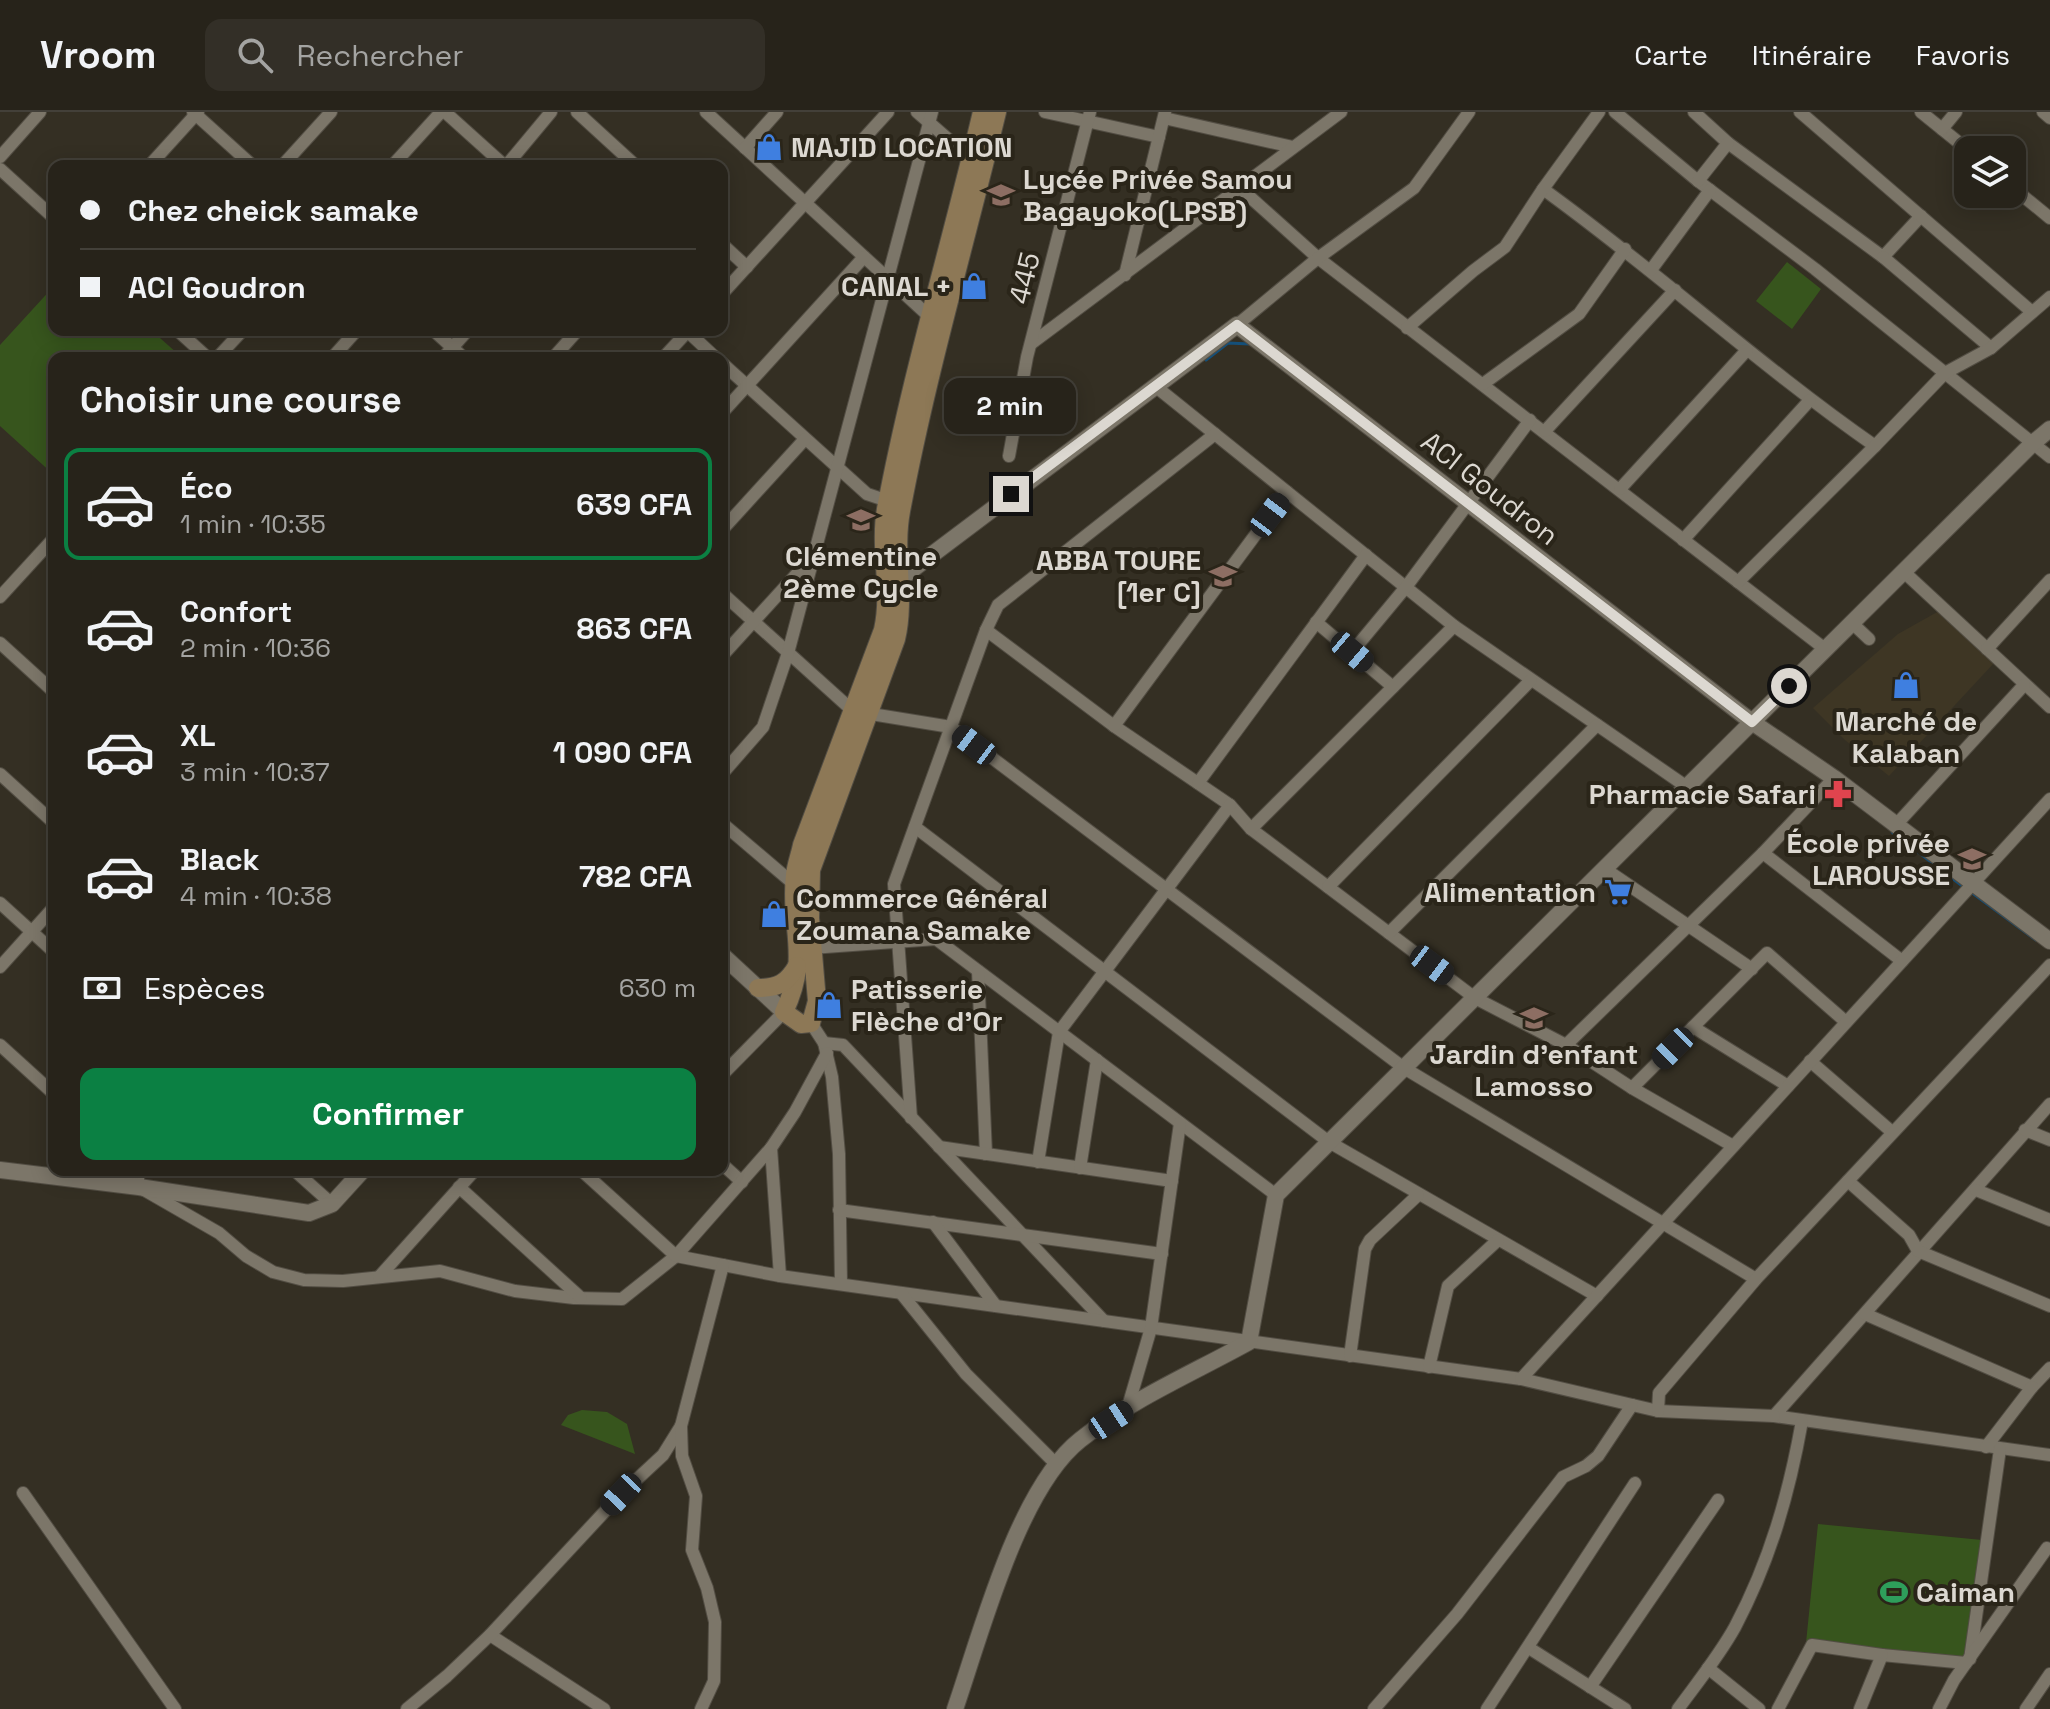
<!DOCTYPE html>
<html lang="fr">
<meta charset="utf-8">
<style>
:root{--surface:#27231a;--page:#332f27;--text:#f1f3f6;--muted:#a4a4a2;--line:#434039;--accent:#0b8043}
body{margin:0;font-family:"Space Grotesk",sans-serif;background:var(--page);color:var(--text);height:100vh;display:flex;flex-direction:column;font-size:30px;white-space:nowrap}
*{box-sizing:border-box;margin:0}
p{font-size:26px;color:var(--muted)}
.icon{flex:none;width:44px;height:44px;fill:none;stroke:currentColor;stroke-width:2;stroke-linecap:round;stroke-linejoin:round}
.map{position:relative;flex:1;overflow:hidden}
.side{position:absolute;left:48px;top:240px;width:680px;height:824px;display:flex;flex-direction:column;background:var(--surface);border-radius:16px;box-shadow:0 4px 20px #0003,0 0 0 2px var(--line)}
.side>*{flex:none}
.top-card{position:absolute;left:48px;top:48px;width:680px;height:176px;border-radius:16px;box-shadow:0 4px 20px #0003,0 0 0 2px var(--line);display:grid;align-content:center;height:176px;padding:0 32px;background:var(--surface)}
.tools{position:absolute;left:1954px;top:24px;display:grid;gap:16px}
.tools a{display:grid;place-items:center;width:72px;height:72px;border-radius:16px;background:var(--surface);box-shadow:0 4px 20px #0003,0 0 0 2px var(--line);font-size:40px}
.end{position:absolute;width:36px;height:36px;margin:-18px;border:10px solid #dcd8d1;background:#111;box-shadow:0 0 0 4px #111}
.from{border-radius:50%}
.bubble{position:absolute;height:56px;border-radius:16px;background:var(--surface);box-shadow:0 4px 20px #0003,0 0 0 2px var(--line);font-size:26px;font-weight:600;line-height:56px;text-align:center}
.car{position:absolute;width:24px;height:48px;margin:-24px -12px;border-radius:10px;box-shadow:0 0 6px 2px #0007;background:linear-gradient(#222 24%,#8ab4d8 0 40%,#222 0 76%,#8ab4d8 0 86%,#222 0)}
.top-card b{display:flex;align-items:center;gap:28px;height:76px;font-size:30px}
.top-card b+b{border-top:2px solid var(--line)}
.top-card i{width:20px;height:20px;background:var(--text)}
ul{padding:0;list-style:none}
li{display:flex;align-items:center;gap:24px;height:112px;margin:0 16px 12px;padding:0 16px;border:4px solid transparent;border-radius:16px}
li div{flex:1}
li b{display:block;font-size:30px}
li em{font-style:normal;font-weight:600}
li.current{border-color:var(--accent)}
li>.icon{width:72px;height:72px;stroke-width:1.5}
h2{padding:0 32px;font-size:36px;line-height:96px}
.pay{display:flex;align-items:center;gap:20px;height:88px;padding:0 32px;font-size:30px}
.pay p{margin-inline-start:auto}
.primary-button{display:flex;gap:16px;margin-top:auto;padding:16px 32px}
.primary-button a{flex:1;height:92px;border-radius:16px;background:var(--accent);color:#fff;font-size:32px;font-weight:600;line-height:92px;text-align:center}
header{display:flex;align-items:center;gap:48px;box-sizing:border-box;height:112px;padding:0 40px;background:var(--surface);border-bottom:2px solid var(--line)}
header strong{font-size:38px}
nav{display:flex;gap:44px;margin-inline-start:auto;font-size:28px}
.search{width:560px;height:72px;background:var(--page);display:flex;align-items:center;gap:20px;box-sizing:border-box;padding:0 28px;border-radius:16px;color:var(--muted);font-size:30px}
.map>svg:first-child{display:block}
.built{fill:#3e3624}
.green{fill:#37551d}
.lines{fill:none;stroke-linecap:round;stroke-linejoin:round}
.stream{stroke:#144f79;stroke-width:3}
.minor-casing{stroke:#524d43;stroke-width:14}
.tertiary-casing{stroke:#524d43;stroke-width:18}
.secondary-casing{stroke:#524d43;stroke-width:20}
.minor{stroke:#7c7669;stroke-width:12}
.tertiary{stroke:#7c7669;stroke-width:16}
.secondary{stroke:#8d7856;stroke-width:18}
.route{stroke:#dcd8d1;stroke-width:10}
.labels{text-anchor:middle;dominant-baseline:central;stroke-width:8;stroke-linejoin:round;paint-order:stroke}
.poi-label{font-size:28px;font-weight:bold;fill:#dcd8d1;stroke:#2a2519;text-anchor:start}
.street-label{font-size:28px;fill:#dcd8d1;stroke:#2a2519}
</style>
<header>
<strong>Vroom</strong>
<div class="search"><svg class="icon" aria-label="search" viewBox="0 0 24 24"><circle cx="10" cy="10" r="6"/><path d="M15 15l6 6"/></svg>Rechercher</div>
<nav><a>Carte</a><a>Itinéraire</a><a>Favoris</a></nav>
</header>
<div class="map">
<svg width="2050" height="1597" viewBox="0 0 2050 1597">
<rect width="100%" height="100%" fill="#342f23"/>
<polygon class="built" points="1939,499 1994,551 1889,664 1845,628 1813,596 1898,522"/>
<g class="green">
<polygon points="1787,150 1821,177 1792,217 1756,189"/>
<polygon points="54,174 54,218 151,218 178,242 174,246 54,246 54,363 0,314 0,233"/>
<polygon points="582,1298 607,1300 627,1312 635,1342 561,1313 568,1303"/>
<polygon points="1818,1412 1982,1428 1970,1547 1806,1531"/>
</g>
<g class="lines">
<g class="stream">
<polyline points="1206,248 1228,231 1250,232"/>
<polyline points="1892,720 1965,776"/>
<polyline points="1971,780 2036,828"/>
</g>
<g class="minor-casing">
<g id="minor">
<polyline points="193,0 253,54"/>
<polyline points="445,0 505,54"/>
<polyline points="577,0 636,54"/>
<polyline points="706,0 931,206"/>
<polyline points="917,0 971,47"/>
<polyline points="1045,0 1159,25"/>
<polyline points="1615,0 1698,69 1815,157 2050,345"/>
<polyline points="1694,0 1728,31 1883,145 1921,104"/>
<polyline points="1800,0 2032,200"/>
<polyline points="1921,0 1968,38"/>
<polyline points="2043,0 2050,6"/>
<polyline points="1164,6 1293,35"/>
<polyline points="1942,17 1956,0"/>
<polyline points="745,36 777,0"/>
<polyline points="0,45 40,0"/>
<polyline points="149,54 198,0"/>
<polyline points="282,54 331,0"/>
<polyline points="392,54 441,0"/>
<polyline points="506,54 551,0"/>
<polyline points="0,57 54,106"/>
<polyline points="1698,69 1728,31"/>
<polyline points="2012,75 2050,106"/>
<polyline points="1241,77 1318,146 1825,537"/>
<path d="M 1543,77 C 1657,159 1760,254 1875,334"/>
<polyline points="722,132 747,155"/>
<polyline points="1883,145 1991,236"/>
<polyline points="1651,158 1710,78"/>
<polyline points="1125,163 1165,0"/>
<polyline points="722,182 888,0"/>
<polyline points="1237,213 1318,146 1414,76 1469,0"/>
<polyline points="1407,216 1473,159 1505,135 1543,77 1599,0"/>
<polyline points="177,218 208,246"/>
<polyline points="433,218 464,246"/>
<polyline points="686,218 716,246"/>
<polyline points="1032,231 1341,0"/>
<polyline points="217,246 243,218"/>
<polyline points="332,246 357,218"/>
<polyline points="443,246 468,218"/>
<polyline points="553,246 578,218"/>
<polyline points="663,246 689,218"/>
<polyline points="722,251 867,382 888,389"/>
<polyline points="1483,272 1579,202 1625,137"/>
<polyline points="1155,274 1454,514 1687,675"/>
<polyline points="722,301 864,145"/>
<polyline points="1545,319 1675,178"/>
<polyline points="1009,344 1027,245 1090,0"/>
<polyline points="1620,377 1747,238"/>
<polyline points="722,418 805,327"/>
<polyline points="1683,428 1810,288"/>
<polyline points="1904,460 2050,595"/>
<polyline points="1738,470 1875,334 1945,261 1991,236 2050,185"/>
<polyline points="722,481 853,599 951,615 1404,956 1756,1167"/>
<polyline points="0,485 54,426"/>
<polyline points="1316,510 1393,575"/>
<polyline points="1852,511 1869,527"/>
<polyline points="986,518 1114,614 1230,693 1251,717 1475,886 1566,933 1632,976 1733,1034"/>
<polyline points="0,531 54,580"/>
<polyline points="1987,537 2050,468"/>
<polyline points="1352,540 1406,475 1530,308"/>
<polyline points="722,544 814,443"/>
<polyline points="1114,614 1287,380"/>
<polyline points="0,662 54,711"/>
<polyline points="722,662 763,615 788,541 932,0"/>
<polyline points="1198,671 1366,443"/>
<polyline points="722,711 795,773"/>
<polyline points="1895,714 2024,573"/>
<polyline points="915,715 1329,1030 1597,1184"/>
<polyline points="1251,717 1454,514"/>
<polyline points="1763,741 1902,849"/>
<polyline points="1605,757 1752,857"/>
<polyline points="1328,775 1531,568"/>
<polyline points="0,791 54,840"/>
<polyline points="1389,821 1597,613"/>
<polyline points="811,836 936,827 1276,1083"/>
<polyline points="0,855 54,795"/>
<polyline points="978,859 986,1042"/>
<polyline points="811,911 824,931 832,965 839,1042 841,1172"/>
<polyline points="1693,915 1788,974"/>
<polyline points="824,931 843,933 1104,1209"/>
<polyline points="0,933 54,982"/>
<polyline points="1566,933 1763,741 1834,666"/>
<polyline points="1810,949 1892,1020"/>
<polyline points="722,963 784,900"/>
<polyline points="1632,976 1767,841 1846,910"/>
<polyline points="2050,992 1774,1304 2050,1343"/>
<polyline points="911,1006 894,772 986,518 998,493 1215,322"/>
<polyline points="2025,1018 2050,1028"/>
<polyline points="939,1035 1172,1069"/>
<polyline points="771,1036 780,1164"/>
<polyline points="1038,1050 1059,920 1230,693"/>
<polyline points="722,1052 742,1070"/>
<polyline points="1080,1056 1097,948"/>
<polyline points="137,1058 139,1075 219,1121 246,1144 273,1160 304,1168 343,1169 440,1159 515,1179 574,1186 622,1187 676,1144 771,1036 795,1000 827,941"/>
<polyline points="294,1058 332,1092"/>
<polyline points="581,1058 676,1144 780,1164 1521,1267 1658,1299 1774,1304"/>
<polyline points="1848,1069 1909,1123 1918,1139 2050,1194"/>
<polyline points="459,1075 581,1186"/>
<polyline points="1976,1078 2050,1108"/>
<polyline points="839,1098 1162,1142"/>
<polyline points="933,1110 996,1194"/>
<polyline points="379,1165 475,1058"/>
<polyline points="901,1181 966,1262 1056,1352"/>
<polyline points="1865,1202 2032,1275 2050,1256"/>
<polyline points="1350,1244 1365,1137 1370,1128 1418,1083"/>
<polyline points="1429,1255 1448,1174 1498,1128"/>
<polyline points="1521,1267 2050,687"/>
<polyline points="1127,1298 1151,1216 1180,1011"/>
<polyline points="1658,1299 1659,1281 1756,1167 2050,853"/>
<polyline points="1986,1335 2032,1275"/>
<polyline points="23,1381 175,1597"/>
<polyline points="490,1523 604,1597"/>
<polyline points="1529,1536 1625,1597"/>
<polyline points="1882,1543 1966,1551"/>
<polyline points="1970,1547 2000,1337"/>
<polyline points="1708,1556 1759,1597"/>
<polyline points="1590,1575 1718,1388"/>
<polyline points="407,1597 447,1564 490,1523 621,1382 663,1343 681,1314"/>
<polyline points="701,1597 714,1569 715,1510 707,1476 692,1438 696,1384 682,1344 681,1314 723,1153"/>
<polyline points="1374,1597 1457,1502 1563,1365 1586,1354 1598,1344 1632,1293"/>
<polyline points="1487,1597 1635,1371"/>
<path d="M 1678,1597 C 1697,1571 1719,1544 1735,1515 C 1770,1449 1789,1382 1802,1309"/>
<polyline points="1778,1597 1812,1533 1882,1543 1860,1597"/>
<polyline points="1939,1597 1954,1568 2047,1436"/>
<polyline points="2026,1597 2050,1562"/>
</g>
</g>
<g class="tertiary-casing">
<g id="tertiary">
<polyline points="901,466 1237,213 1752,610 1834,666 2050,829"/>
<polyline points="722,843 784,900"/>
<polyline points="0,1058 139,1075 309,1101 332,1092 363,1058"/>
<path d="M 955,1597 C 981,1522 1018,1377 1080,1328 C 1130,1288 1193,1261 1249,1230 L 1276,1083 L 2033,331 L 2050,317"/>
</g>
</g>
<g class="secondary-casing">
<g id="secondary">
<path d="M 982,0 C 951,132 911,263 886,397 C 879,437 892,478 883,518 L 802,733 C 800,743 796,753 795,763 C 789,818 811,843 784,900 L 801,912 L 811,911 L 817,889 L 810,806 L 811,758 L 896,527 C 906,485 893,441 901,399 C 926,265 965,133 997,0"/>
<path d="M 758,876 C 778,876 787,871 797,854"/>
</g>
</g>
<use href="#minor" class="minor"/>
<use href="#tertiary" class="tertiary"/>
<use href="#secondary" class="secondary"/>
</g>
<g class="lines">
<polyline class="route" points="1011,382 1237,213 1752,610 1789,574"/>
</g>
<defs>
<g id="shop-bare" transform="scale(2.16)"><path d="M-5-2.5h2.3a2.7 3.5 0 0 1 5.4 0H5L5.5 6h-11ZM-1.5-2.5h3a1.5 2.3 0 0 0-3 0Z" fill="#3f7fe0" stroke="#2a2519" stroke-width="2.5" paint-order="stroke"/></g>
<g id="school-bare" transform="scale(2.16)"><path d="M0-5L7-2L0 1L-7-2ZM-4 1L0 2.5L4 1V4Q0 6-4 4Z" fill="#8d6e63" stroke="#2a2519" stroke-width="2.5" paint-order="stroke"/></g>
<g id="pharmacy-bare" transform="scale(2.16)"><path d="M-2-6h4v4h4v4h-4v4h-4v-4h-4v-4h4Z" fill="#e0444e" stroke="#2a2519" stroke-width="2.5" paint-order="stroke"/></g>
<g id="supermarket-bare" transform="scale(2.16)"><path d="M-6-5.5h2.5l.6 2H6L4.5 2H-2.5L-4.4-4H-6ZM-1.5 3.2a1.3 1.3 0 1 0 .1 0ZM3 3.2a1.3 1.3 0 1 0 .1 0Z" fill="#3f7fe0" stroke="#2a2519" stroke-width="2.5" paint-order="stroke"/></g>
<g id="stadium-bare" transform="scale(2.16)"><path d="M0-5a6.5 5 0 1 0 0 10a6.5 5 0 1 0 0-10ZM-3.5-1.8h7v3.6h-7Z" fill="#2e9e5b" stroke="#2a2519" stroke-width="2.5" paint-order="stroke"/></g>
</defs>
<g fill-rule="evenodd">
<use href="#shop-bare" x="769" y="35"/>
<use href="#school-bare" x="1001" y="83"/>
<use href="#shop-bare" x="974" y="174"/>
<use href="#school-bare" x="861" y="408"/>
<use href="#school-bare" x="1223" y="464"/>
<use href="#shop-bare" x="1906" y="573"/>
<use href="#pharmacy-bare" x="1838" y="682"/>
<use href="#school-bare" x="1972" y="747"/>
<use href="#supermarket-bare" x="1618" y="780"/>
<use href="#shop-bare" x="774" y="802"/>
<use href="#shop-bare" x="829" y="893"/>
<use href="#school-bare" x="1534" y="906"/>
<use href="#stadium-bare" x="1894" y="1480"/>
</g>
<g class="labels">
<g class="poi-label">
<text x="791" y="35">MAJID LOCATION</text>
<text x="1023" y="67">Lycée Privée Samou<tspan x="1023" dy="32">Bagayoko(LPSB)</tspan></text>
<text x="952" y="174" text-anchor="end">CANAL +</text>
<text x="861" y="444" text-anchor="middle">Clémentine<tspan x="861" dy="32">2ème Cycle</tspan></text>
<text x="1201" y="448" text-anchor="end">ABBA TOURE<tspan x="1201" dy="32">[1er C]</tspan></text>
<text x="1906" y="609" text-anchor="middle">Marché de<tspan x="1906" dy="32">Kalaban</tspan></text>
<text x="1816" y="682" text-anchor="end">Pharmacie Safari</text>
<text x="1950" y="731" text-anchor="end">École privée<tspan x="1950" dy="32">LAROUSSE</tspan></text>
<text x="1596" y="780" text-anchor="end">Alimentation</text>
<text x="796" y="786">Commerce Général<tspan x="796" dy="32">Zoumana Samake</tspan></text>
<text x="851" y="877">Patisserie<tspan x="851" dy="32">Flèche d'Or</tspan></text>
<text x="1534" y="942" text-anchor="middle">Jardin d'enfant<tspan x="1534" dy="32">Lamosso</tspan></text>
<text x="1916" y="1480">Caiman</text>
</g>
<g class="street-label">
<text transform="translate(1024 166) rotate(-76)">445</text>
<text transform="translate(1490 376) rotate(38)">ACI Goudron</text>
</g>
</g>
</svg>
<div class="tools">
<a><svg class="icon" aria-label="layers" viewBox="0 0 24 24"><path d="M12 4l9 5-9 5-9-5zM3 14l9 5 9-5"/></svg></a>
</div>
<i class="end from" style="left:1789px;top:574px"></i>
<i class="end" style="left:1011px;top:382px"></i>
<div class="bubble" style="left:944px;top:266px;width:132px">2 min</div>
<i class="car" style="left:1270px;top:403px;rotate:37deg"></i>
<i class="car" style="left:1352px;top:540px;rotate:130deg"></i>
<i class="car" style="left:974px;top:633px;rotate:307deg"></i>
<i class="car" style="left:1432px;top:853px;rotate:127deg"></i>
<i class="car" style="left:1673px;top:936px;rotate:225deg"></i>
<i class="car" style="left:1111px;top:1308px;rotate:57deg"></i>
<i class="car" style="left:621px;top:1382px;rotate:223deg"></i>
<div class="top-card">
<b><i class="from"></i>Chez cheick samake</b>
<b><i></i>ACI Goudron</b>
</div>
<section class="side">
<h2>Choisir une course</h2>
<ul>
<li class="current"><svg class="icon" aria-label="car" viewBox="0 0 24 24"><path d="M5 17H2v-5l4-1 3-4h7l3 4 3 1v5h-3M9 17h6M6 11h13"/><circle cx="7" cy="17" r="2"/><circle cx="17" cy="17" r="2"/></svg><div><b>Éco</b><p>1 min · 10:35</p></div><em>639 CFA</em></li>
<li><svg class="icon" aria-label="car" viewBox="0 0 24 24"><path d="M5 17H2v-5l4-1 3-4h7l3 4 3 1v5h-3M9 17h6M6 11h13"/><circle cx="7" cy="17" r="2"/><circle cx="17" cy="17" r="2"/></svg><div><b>Confort</b><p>2 min · 10:36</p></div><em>863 CFA</em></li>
<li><svg class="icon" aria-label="car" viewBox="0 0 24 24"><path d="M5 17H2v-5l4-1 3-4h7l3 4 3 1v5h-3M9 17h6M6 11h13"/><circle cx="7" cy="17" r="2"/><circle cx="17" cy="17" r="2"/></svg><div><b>XL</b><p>3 min · 10:37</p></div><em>1 090 CFA</em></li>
<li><svg class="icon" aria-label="car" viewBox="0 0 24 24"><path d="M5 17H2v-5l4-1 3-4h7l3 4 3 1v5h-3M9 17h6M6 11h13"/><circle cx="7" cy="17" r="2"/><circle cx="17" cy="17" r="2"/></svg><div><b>Black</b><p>4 min · 10:38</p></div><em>782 CFA</em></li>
</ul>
<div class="pay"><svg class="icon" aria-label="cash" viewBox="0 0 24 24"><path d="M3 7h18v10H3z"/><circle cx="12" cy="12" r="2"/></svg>Espèces<p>630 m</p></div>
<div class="primary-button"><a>Confirmer</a></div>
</section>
</div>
